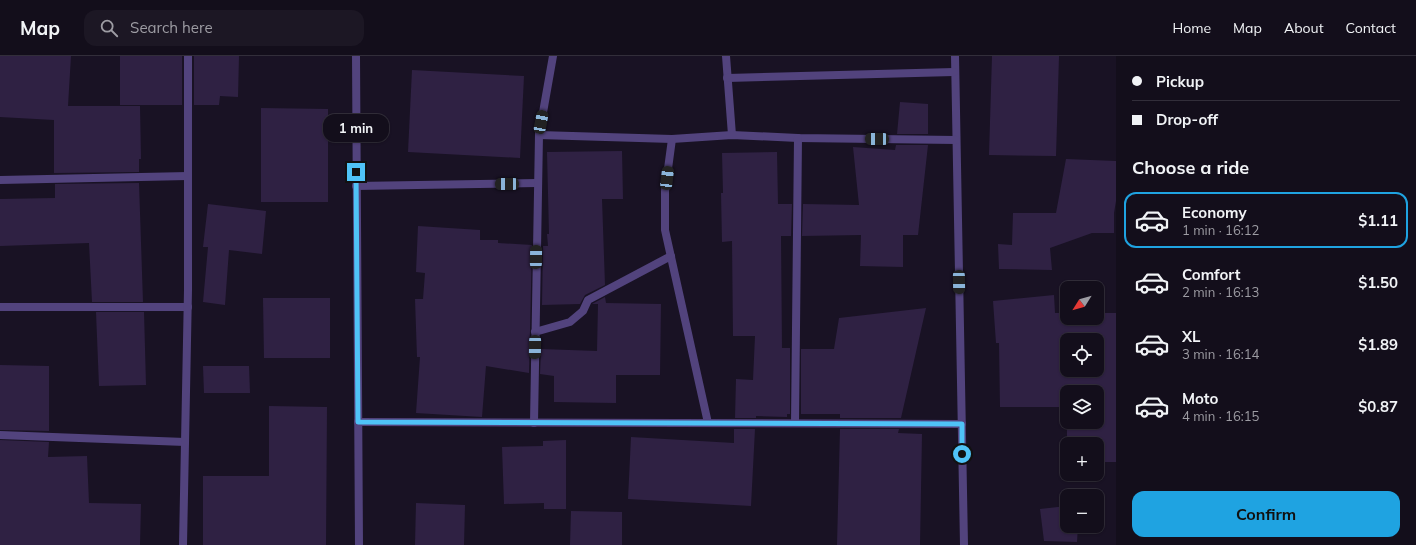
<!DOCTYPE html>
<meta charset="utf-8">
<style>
:root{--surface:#130e1b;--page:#1c1724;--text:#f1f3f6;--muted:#9d9ca3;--line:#322e3a;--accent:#1fa3e1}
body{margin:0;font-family:Mulish,sans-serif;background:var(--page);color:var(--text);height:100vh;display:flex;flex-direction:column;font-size:15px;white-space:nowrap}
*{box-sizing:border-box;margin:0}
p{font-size:13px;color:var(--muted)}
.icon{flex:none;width:22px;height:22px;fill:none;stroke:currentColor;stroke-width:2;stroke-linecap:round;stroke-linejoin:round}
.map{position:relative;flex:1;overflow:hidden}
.side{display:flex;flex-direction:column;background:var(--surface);width:300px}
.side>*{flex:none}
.guide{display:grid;align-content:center;height:88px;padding:0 16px;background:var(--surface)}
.needle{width:26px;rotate:233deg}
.controls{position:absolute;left:1060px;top:225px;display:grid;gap:8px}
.controls a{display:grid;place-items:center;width:44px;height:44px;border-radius:8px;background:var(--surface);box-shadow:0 1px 3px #0004,0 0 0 1px var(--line);font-size:20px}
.end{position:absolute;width:18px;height:18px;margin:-9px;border:5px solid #4fc3f7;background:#111;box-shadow:0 0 0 2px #111}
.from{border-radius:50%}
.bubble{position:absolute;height:28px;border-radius:12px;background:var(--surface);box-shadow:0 1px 3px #0004,0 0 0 1px var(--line);font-size:13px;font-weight:700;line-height:28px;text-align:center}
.car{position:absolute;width:12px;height:24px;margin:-12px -6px;border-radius:5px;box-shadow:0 0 3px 1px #0007;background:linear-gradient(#222 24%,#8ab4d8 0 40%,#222 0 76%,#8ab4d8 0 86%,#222 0)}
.guide b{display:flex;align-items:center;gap:14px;height:38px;font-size:15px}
.guide b+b{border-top:1px solid var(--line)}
.guide i{width:10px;height:10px;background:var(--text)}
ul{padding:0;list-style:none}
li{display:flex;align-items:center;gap:12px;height:56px;margin:0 8px 6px;padding:0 8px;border:2px solid transparent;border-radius:12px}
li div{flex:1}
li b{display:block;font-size:15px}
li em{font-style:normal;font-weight:700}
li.current{border-color:var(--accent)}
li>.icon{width:36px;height:36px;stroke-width:1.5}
h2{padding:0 16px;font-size:18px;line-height:48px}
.action{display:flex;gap:8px;margin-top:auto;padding:8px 16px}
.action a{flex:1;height:46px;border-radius:12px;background:var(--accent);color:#111;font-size:16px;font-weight:700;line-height:46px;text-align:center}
header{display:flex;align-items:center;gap:24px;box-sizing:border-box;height:56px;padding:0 20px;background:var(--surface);border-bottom:1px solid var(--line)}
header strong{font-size:19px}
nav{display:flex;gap:22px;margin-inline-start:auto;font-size:14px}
.search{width:280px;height:36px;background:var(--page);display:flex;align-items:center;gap:10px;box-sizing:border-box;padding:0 14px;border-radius:12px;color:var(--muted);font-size:15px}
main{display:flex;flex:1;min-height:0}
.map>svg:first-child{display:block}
.building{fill:#2f2143;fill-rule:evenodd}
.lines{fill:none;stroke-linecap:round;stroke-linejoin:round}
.minor{stroke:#52437d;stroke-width:8}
.route{stroke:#4fc3f7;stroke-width:5}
</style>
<header>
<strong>Map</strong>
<div class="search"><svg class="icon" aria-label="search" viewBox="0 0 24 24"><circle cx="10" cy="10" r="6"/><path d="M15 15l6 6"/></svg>Search here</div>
<nav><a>Home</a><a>Map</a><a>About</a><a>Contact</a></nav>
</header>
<main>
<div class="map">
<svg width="1116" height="489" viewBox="0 0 1116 489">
<rect width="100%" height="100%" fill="#191224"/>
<g class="building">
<polygon points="0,0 71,0 68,50 140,50 141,103 139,103 139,116 54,117 54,64 0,61"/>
<rect x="120" y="0" width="62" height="49"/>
<polygon points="194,0 239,0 238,41 220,40 219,49 194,49"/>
<polygon points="992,0 1059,0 1056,100 989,99"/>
<polygon points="412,14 524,20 520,102 408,96"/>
<polygon points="900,46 928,48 928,78 897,78"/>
<polygon points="261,52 328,53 328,146 261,146"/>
<polygon points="896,89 928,89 918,179 903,179 903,211 860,210 861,179 802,180 803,148 859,149 853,91 895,94"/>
<polygon points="622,95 623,143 602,143 605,229 585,239 580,248 542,249 543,190 548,190 547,178 549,178 547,96"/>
<polygon points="777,96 778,148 792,148 791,180 781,180 782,292 790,292 790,358 787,358 787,361 756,360 756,362 735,362 736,323 753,324 755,280 733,280 732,185 722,186 721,137 723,137 722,97"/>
<polygon points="1066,103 1116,105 1116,145 1114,157 1114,177 1092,177 1050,192 1052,214 999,213 998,188 1012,189 1013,157 1056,157"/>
<polygon points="139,127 143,246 92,246 89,187 0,190 0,143 55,142 55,128"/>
<polygon points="208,148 266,155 262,198 229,194 225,249 203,246 208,191 203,191"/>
<polygon points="418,170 480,174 480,184 498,184 498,187 532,189 529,317 486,310 482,361 416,357 420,301 417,301 415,243 423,243 425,217 416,216"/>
<path d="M 1054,239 L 1055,257 L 1067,257 L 1067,262 L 1097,262 L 1097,257 L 1116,257 L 1116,406 L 1097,406 L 1097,388 L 1067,388 L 1067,351 L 1000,351 L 999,287 L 996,287 L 993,245 ZM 1067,284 L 1097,284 L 1097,314 L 1067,314 ZM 1067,336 L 1097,336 L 1097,366 L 1067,366 Z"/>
<polygon points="605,241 606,247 661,248 660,319 616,319 616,347 554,346 554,320 540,318 541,293 597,295 598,248 592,248"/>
<polygon points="263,242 330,242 330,302 264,302"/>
<polygon points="926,252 901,362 840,362 840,358 801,358 801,293 834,293 839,262"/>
<polygon points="96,256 144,256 146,329 99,330"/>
<polygon points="0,309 49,310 49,375 0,374"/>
<polygon points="203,310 249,310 250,337 204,337"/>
<polygon points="269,350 327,351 326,489 203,489 203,420 269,420"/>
<polygon points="734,373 755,373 751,450 628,443 631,381 734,387"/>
<polygon points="840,373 899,373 898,377 922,378 920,489 837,489"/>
<polygon points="0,384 49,386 48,401 87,400 89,447 141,448 140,489 0,489"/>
<polygon points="566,384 566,453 544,453 544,447 504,448 502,391 543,390 543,385"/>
<polygon points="416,447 465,449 464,489 415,489"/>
<polygon points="1067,450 1067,470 1078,470 1077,486 1044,485 1040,453"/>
<polygon points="571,455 622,456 622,489 570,489"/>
</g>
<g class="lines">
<g class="minor">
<polyline points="356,0 359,489"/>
<polyline points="726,0 732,79"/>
<polyline points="955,0 964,489"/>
<polyline points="727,22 954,16"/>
<polyline points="539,79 672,83 732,79 798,82 956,84"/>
<polyline points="672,83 665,135 665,174 708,367"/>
<polyline points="0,124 188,120"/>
<polyline points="356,130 537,127"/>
<polyline points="0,251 188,251"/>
<polyline points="535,276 570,266 583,255 588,244 671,200"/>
<polyline points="358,366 962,368"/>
<polyline points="534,367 539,79 553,0"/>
<polyline points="795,367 798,82"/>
<polyline points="0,379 185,386"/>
<polyline points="183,489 188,234 188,0"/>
</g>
</g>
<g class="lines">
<polyline class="route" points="356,116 358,366 962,368 962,398"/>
</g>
</svg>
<div class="controls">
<a><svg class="needle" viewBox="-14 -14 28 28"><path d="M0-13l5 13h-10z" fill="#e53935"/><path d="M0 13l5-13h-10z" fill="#9d9ca3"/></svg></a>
<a><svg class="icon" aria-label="locate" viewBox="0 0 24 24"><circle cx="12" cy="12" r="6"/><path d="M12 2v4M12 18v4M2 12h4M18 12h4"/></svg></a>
<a><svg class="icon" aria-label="layers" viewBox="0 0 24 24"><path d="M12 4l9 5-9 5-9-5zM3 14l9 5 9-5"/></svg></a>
<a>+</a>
<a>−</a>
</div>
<i class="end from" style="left:962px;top:398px"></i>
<i class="end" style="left:356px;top:116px"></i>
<div class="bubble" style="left:323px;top:58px;width:66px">1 min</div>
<i class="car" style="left:541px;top:66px;rotate:11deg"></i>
<i class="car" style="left:877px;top:83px;rotate:271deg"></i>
<i class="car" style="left:667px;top:122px;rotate:7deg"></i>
<i class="car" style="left:507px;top:128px;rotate:269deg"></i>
<i class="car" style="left:536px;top:201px;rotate:1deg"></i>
<i class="car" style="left:959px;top:226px;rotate:179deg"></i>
<i class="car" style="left:535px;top:291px;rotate:181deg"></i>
</div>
<section class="side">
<div class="guide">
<b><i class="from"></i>Pickup</b>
<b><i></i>Drop-off</b>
</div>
<h2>Choose a ride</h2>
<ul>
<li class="current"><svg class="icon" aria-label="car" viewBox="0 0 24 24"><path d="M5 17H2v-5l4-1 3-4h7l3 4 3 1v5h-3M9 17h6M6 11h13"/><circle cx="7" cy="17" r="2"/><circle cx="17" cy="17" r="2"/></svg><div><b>Economy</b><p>1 min · 16:12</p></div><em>$1.11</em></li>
<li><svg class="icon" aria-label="car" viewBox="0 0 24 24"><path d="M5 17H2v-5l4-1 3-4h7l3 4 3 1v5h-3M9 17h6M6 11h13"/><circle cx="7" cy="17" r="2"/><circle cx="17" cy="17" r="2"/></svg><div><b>Comfort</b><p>2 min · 16:13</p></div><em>$1.50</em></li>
<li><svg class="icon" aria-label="car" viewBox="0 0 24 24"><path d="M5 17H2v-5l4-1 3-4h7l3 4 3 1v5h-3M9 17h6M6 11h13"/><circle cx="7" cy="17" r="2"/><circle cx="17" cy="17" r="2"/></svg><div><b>XL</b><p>3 min · 16:14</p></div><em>$1.89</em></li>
<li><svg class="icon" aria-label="car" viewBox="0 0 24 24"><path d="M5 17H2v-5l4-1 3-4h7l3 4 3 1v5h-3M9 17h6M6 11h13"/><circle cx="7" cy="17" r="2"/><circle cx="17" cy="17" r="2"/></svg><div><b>Moto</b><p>4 min · 16:15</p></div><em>$0.87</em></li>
</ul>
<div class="action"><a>Confirm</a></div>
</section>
</main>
